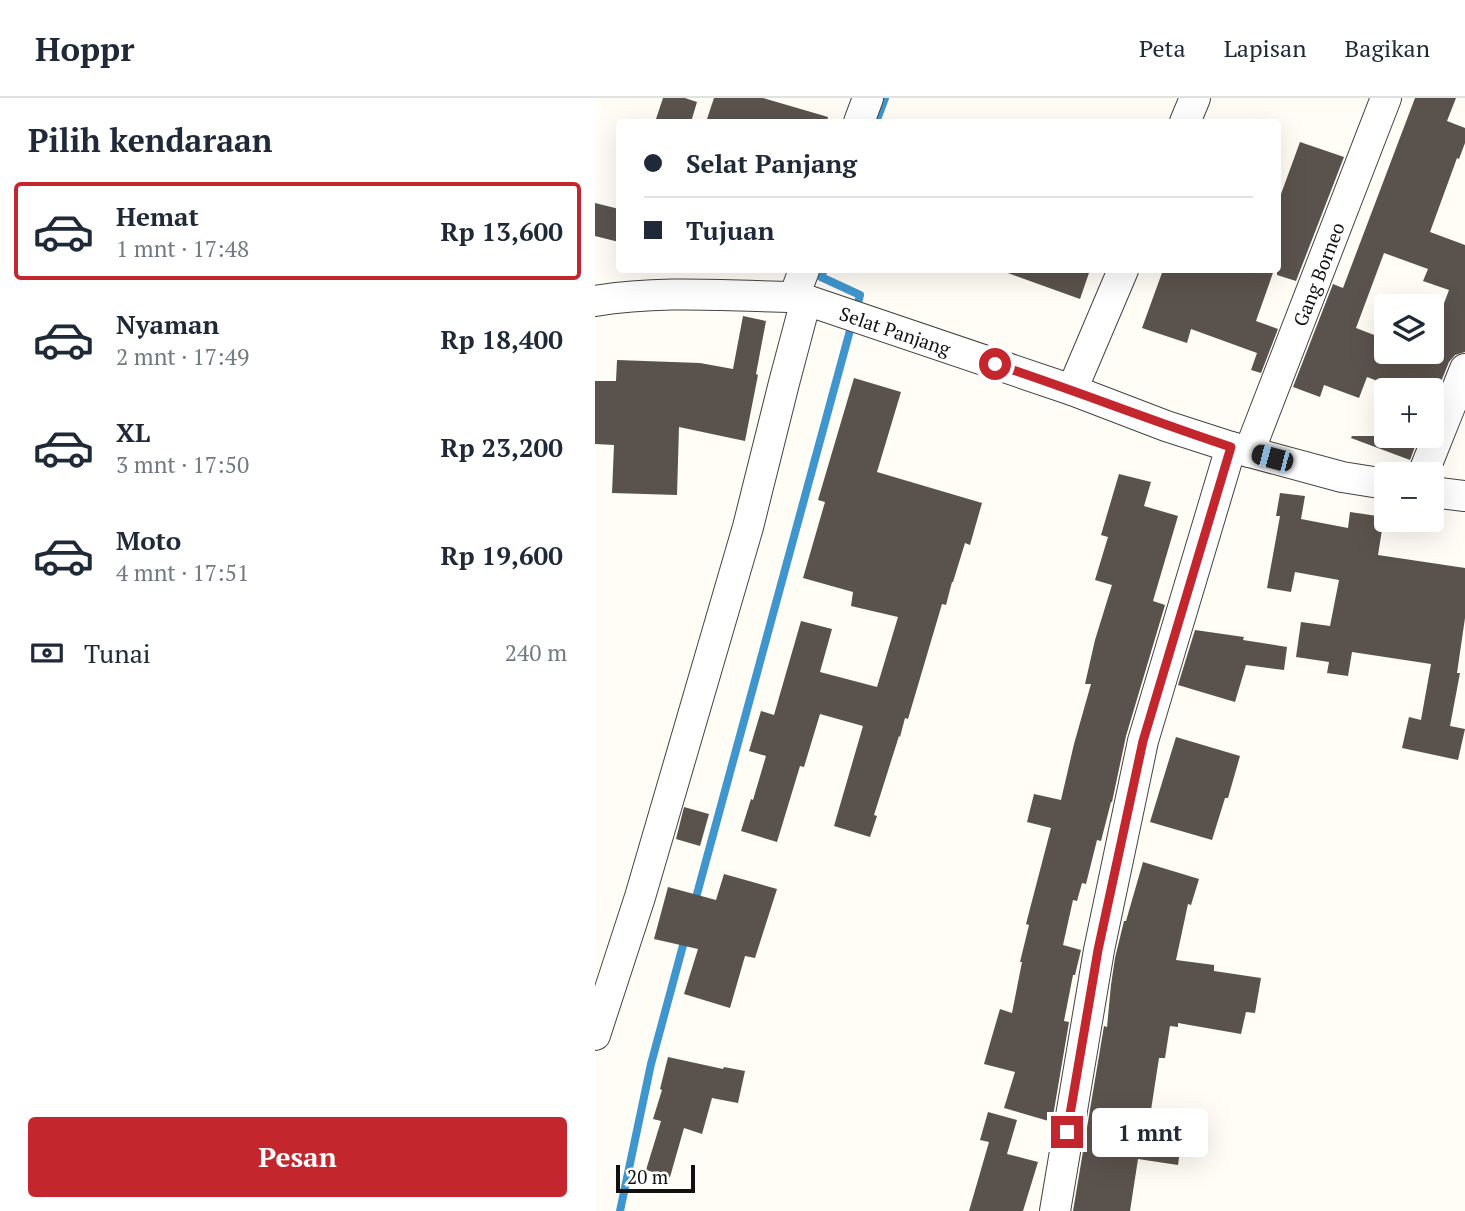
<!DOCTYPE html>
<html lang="id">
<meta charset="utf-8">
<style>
:root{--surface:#fff;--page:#f2f2f3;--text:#1f2937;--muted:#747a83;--line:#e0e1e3;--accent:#c4262e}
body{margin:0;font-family:"PT Serif",serif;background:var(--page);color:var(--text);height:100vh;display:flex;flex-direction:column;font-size:26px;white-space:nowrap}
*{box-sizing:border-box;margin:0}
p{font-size:23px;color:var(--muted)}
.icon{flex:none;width:38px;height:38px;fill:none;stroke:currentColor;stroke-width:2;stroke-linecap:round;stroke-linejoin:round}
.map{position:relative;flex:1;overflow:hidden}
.sheet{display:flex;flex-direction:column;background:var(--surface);width:595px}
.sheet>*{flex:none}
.top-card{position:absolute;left:21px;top:21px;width:665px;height:154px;border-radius:7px;box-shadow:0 7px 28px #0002;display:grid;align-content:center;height:154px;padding:0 28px;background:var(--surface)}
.fabs{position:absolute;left:779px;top:196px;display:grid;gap:14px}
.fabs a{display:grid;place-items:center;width:70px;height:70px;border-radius:7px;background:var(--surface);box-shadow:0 7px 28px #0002;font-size:35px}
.scale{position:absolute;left:21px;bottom:18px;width:79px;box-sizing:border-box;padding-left:7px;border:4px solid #111;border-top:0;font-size:19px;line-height:24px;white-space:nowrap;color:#111;-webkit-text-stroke:5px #fff;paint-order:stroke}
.end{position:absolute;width:32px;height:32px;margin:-16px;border:9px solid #c4262e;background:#fff;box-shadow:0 0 0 4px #fff}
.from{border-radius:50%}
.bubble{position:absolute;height:49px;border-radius:7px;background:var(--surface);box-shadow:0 7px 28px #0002;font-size:23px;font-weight:600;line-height:49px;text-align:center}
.car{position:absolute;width:21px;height:42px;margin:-21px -10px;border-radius:9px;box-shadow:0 0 5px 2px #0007;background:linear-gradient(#222 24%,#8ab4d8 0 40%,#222 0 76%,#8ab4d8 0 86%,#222 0)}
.top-card b{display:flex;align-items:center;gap:24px;height:66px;font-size:26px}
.top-card b+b{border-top:2px solid var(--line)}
.top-card i{width:18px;height:18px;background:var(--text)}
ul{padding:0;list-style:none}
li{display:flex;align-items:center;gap:21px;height:98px;margin:0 14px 10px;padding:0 14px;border:4px solid transparent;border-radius:7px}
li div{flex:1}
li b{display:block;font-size:26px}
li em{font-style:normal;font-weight:600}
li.on{border-color:var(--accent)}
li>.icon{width:63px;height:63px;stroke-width:1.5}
h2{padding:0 28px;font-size:32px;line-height:84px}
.pay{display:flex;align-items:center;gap:18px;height:77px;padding:0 28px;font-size:26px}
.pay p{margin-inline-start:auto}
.primary-button{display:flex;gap:14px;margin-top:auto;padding:14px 28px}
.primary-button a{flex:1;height:80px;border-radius:7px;background:var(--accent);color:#fff;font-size:28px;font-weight:600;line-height:80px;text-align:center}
header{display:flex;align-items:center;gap:42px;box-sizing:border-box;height:98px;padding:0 35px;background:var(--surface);border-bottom:2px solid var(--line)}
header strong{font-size:33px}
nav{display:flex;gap:38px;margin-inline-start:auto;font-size:24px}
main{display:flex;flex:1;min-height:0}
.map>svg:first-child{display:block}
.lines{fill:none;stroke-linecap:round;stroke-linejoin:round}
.stream{stroke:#3f96cf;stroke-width:8}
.building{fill:#5a524d;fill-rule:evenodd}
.minor-casing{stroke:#444;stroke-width:32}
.minor{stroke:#fff;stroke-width:30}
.route{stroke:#c4262e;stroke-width:9}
.labels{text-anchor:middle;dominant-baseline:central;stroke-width:7;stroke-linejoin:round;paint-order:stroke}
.street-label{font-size:19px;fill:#111;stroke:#fff}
</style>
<header>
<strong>Hoppr</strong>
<nav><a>Peta</a><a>Lapisan</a><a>Bagikan</a></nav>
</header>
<main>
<section class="sheet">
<h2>Pilih kendaraan</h2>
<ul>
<li class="on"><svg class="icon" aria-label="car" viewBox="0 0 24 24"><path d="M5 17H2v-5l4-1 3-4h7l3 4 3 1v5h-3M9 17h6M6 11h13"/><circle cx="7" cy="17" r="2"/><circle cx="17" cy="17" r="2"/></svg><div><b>Hemat</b><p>1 mnt · 17:48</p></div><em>Rp 13,600</em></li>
<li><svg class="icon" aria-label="car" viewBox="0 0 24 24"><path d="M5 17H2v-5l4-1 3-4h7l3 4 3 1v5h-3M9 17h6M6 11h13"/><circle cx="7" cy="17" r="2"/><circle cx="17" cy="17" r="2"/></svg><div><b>Nyaman</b><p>2 mnt · 17:49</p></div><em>Rp 18,400</em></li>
<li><svg class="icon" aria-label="car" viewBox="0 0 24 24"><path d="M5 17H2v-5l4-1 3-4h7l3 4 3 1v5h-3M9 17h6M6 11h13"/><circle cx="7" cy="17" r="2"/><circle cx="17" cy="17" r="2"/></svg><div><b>XL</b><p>3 mnt · 17:50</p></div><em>Rp 23,200</em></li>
<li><svg class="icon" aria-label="car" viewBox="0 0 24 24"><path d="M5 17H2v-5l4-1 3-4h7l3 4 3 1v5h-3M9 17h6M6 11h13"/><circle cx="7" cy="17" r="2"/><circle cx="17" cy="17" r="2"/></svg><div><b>Moto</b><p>4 mnt · 17:51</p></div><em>Rp 19,600</em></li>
</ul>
<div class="pay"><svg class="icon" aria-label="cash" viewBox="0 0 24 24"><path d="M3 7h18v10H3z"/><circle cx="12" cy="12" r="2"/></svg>Tunai<p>240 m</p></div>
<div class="primary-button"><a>Pesan</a></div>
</section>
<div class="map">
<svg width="870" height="1113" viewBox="0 0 870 1113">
<rect width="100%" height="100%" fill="#fffdf5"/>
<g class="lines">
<g class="stream">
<polyline points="281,24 290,0"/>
<polyline points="229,172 226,179 265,197 261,213"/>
<polyline points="99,807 257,225"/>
<polyline points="25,1113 56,966 90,840"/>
</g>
</g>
<g class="building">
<polygon points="68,0 90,0 102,4 96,24 60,24"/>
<polygon points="119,0 168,0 233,19 232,24 125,24 112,21"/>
<path d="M 820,0 L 861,0 L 852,23 L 870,30 L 870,45 L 864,61 L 862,60 L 835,134 L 870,147 L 870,254 L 860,257 L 854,264 L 836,308 L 836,292 L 806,292 L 772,279 L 764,300 L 729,287 L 725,299 L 698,289 L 738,186 L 748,190 ZM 789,155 L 833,171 L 828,183 L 854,192 L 836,240 L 836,254 L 781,254 L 787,240 L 761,230 Z"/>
<polygon points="705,44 749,59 701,183 682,177 682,107"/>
<polygon points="0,105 24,111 24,144 0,138"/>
<polygon points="410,172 495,172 485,201 410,174"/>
<polygon points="568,172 679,172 661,223 683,231 666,275 656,272 662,255 596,231 592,245 547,230"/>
<polygon points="148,218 171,223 161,276 163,277 150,343 84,329 82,397 17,395 19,347 0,346 0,283 21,283 22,262 105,265 138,271"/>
<polygon points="259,280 306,294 282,374 387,405 375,447 370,445 358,484 357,484 351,507 347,506 313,621 310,620 305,639 304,638 279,717 282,718 275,739 239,728 268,628 225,616 209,669 205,668 182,744 146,733 156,701 158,702 171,658 154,653 166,613 179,617 206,523 237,531 225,574 282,589 303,519 256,508 258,494 208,480 230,404 223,402"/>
<polygon points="757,338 824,338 815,362 756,340"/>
<polygon points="524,376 556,384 549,408 583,418 558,503 570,507 531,638 517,704 516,704 506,743 502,742 491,786 487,785 482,803 478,802 468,847 486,852 480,877 478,877 469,923 474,924 457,1024 409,1010 420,974 389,966 405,911 417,915 427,864 425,864 434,827 431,826 456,730 432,724 439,696 466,702 479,646 496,586 490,586 500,542 517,487 500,482 513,439 506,437"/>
<polygon points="685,395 710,398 706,421 753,430 755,414 789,419 783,457 870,470 870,520 862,575 865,575 855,628 870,631 863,662 807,650 814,619 826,622 836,566 757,554 753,578 732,575 734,564 701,559 706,524 735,528 744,482 700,474 696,494 672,490 685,418 681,418"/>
<polygon points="600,532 649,539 648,542 692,549 689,572 651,567 640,604 583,587"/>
<polygon points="581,639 645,658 633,700 630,700 617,742 555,724"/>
<polygon points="89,709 114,716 105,748 81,741"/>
<polygon points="548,764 604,781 596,807 593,806 581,862 619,867 619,873 666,880 660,915 651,914 646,936 583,925 583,929 575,928 570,960 564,960 554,1025 588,1030 583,1067 543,1061 535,1113 478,1113 509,928 512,929 516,887 520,860 529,823 531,823"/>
<polygon points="129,776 182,791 160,860 150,858 135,910 89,896 103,851 59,841 73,789 121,802"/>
<polygon points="73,959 128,971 129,969 150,973 143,1005 117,1000 107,1036 89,1030 75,1079 51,1072 66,1023 58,1021 67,992 65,991"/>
<polygon points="393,1014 422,1022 412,1056 443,1064 428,1113 374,1113 394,1044 385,1042"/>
</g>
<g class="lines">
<g class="minor-casing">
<g id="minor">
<polyline points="264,24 273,0"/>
<polyline points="590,24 600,0"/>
<polyline points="199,199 209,172"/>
<path id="s1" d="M 0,203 C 66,192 133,198 199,199 L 211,202 L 477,292 L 571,328 L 636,349 L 747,379 L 791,386"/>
<polyline points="477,292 528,172"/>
<path id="s2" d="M 654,354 L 791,0"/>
<polyline points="828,376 870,271"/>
<polyline points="836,394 870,398"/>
<polyline points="0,937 45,799 153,429 189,285 211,202"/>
<polyline points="460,1113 504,852 548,643 636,349"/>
</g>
</g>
<use href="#minor" class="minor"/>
</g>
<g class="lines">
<path class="route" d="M 400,266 C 479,292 557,323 636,349 L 548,643 L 503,852 L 472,1034"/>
</g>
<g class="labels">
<g class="street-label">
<text stroke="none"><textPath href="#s2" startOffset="191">Gang Borneo</textPath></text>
<text stroke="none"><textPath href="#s1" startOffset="306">Selat Panjang</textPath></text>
</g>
</g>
</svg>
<div class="fabs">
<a><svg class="icon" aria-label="layers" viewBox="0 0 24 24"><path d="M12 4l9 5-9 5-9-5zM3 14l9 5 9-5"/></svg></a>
<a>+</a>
<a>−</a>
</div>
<div class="scale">20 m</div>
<i class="end from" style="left:400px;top:266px"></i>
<i class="end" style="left:472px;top:1034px"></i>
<div class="bubble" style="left:497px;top:1010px;width:116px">1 mnt</div>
<i class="car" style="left:677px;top:360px;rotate:285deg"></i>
<div class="top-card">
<b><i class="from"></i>Selat Panjang</b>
<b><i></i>Tujuan</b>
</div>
</div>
</main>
